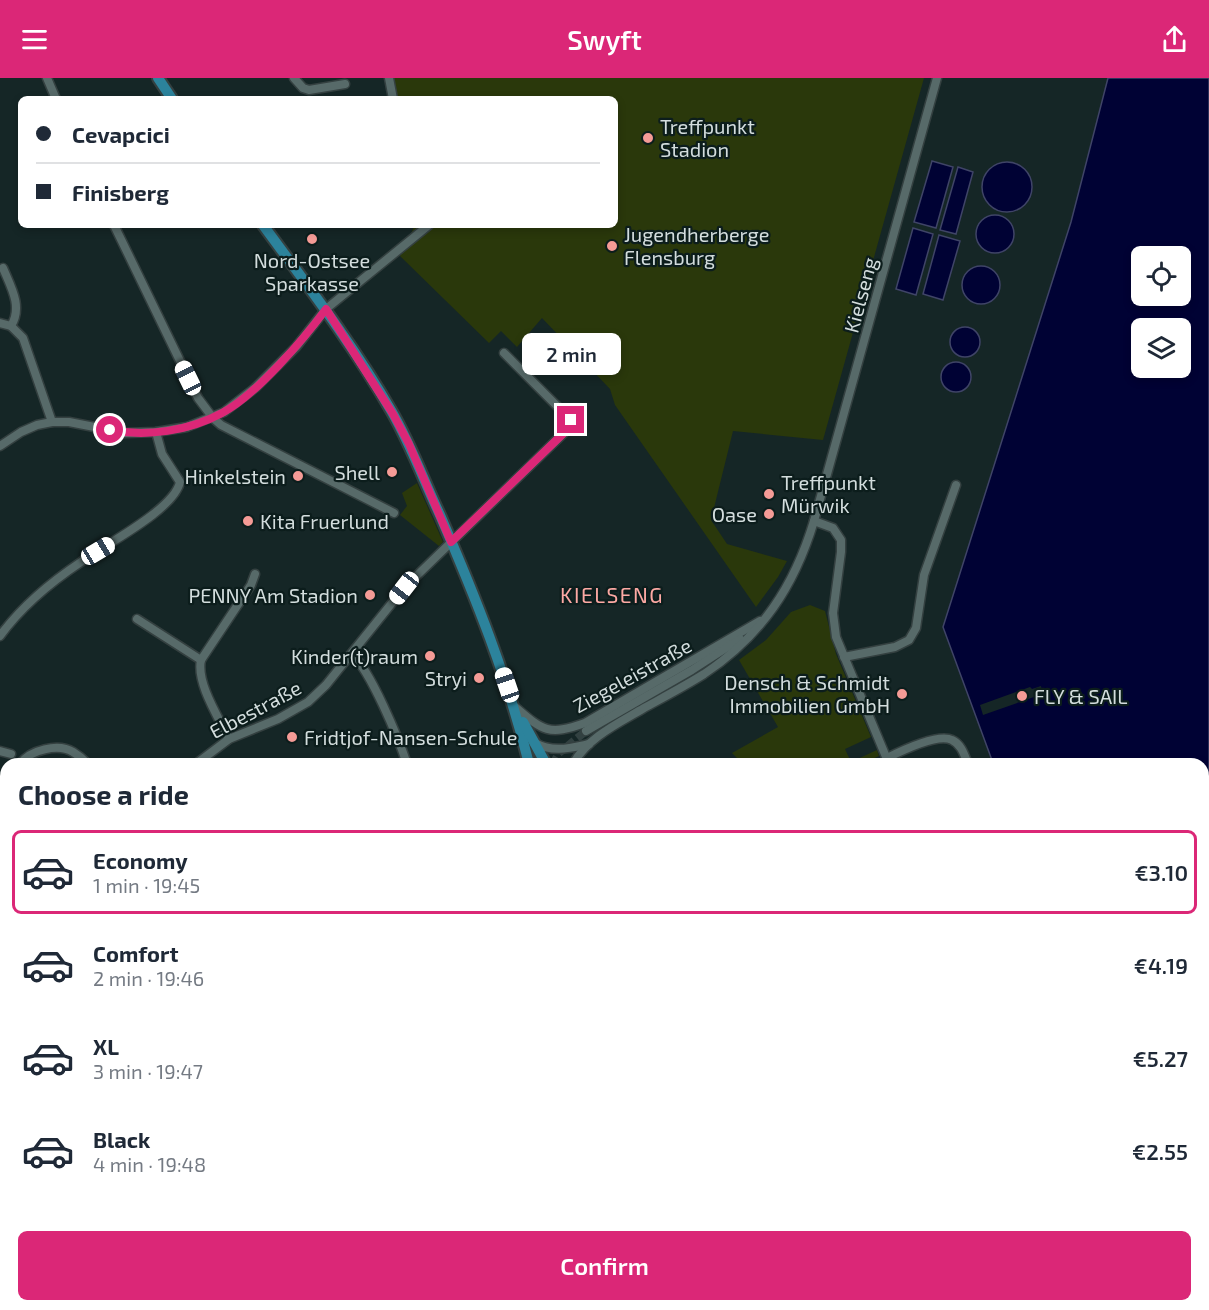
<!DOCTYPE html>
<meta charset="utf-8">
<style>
:root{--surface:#fff;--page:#f6f6f7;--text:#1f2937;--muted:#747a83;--line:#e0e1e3;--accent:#db2777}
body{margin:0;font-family:"Exo 2",sans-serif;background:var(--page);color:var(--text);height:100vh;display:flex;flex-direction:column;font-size:22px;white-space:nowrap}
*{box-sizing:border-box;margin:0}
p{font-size:20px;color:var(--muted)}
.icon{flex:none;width:33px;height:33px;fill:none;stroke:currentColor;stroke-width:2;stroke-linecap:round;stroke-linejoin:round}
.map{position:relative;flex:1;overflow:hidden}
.details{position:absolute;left:0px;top:680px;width:1209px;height:554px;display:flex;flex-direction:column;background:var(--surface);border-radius:18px 18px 0 0;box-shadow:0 3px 9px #0003}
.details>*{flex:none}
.guide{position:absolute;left:18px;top:18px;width:600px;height:132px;border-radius:9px;box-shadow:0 3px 9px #0003;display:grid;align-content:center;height:132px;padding:0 18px;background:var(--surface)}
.fabs{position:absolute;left:1131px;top:168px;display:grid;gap:12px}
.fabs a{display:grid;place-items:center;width:60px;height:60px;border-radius:9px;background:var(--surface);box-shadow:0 3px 9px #0003;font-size:30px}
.end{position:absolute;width:27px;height:27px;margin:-14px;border:8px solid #db2777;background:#fff;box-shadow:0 0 0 3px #fff}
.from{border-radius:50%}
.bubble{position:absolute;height:42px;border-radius:9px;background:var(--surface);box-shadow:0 3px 9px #0003;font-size:20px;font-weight:600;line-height:42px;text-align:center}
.car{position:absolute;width:18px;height:36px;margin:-18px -9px;border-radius:8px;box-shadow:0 0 4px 2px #0007;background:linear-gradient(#fff 24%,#345 0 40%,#fff 0 76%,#345 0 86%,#fff 0)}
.guide b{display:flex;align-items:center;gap:21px;height:57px;font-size:22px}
.guide b+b{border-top:2px solid var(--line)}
.guide i{width:15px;height:15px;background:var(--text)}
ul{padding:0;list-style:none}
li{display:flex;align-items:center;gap:18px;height:84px;margin:0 12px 9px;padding:0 6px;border:3px solid transparent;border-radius:9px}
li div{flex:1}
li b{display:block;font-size:22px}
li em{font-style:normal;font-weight:600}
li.current{border-color:var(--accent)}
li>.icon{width:54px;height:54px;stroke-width:1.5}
h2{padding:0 18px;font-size:27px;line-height:72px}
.primary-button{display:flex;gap:12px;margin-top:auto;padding:12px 18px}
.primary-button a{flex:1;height:69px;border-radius:9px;background:var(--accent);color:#fff;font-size:24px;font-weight:600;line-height:69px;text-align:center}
header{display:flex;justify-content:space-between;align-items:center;height:78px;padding:0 18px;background:var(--accent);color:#fff;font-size:27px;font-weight:600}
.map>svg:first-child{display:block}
.green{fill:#2a380b}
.water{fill:#000234;stroke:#3f4467;stroke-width:1.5;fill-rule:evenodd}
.pier{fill:#152626}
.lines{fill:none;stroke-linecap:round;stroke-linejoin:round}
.stream{stroke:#3f4467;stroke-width:2}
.minor-tunnel{stroke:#324141;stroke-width:8;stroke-dasharray:8 4;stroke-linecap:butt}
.minor-casing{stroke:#344040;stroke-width:11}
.major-casing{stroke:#344040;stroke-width:14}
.minor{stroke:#576a69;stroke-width:8}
.major{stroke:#2c839c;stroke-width:10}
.route{stroke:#db2777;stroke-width:8}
.poi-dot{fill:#f59b96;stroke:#0c1d1c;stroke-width:2}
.labels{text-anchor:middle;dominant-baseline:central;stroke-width:4.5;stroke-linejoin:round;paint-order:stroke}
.poi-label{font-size:20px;fill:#d3dddd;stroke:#0c1d1c;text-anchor:end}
.street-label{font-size:20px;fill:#d3dddd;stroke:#0c1d1c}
.neighbourhood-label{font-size:21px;letter-spacing:1.5px;fill:#fda9a4;stroke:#0c1d1c}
</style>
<header><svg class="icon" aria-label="menu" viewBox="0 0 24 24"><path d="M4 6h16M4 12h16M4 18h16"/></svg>Swyft<svg class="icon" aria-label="share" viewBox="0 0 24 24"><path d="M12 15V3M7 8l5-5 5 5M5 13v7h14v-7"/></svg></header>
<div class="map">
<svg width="1209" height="1232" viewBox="0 0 1209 1232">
<rect width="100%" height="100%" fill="#152626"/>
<g class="green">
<polygon points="389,0 924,0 823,362 733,353 711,442 727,466 787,483 778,499 756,529 615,327 610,311 542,240 517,269 501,253 489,265 400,178 415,147 615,147 615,21 393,21"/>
<polygon points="417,405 443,464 439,468 400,437 407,428 402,415"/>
<polygon points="810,527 825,533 836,576 871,659 845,671 851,684 877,672 879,678 864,685 743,686 732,675 778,649 739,582 766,562 791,534"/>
<polygon points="6,937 6,1227 233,1227 231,1232 0,1232 0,943"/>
<polygon points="1209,1190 1209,1232 973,1232 1001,1227 1203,1227 1203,1191"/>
</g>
<g class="water">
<path d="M 1108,0 L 1209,0 L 1209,971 L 1203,964 L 1203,686 L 993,685 L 943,549 L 1071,144 ZM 1142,178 L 1180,178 L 1180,218 L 1142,218 ZM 1142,250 L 1180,250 L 1180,290 L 1142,290 Z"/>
<polygon points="932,83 953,89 936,150 914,144"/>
<circle cx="1007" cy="109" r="25"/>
<polygon points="958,89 973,94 956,156 940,152"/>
<circle cx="995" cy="156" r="19"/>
<polygon points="913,150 933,156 916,217 896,211"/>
<polygon points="939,157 960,163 943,222 923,216"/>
<circle cx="981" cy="207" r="19"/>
<circle cx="965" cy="264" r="15"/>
<circle cx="956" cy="299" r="15"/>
</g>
<polygon class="pier" points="1041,608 1042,614 1034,616 1034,619 983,637 980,627 1030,609 1032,611"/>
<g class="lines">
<polyline class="stream" points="1035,1232 1051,1227"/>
<polyline class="minor-tunnel" points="553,686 559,675 586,653"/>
<g class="minor-casing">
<g id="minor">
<polyline points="47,0 56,21"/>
<polyline points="294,0 303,10 309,12 345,6"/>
<polyline points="389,0 393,21"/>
<polyline points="114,147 198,320 213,340 221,347 394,435"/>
<path d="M 3,190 C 11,209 23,229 11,248"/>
<polyline points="0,245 11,248 23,260 52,344"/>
<polyline points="0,368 21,354 37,347 52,344 69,344 125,355 156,354 187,349 224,334 255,310 296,269 326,231 429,147"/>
<polyline points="814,443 833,450 841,462 841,474 833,535 836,559 889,686"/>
<polyline points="137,541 201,582"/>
<path d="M 0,558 C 21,529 51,504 81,484 C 104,467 174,432 180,404 L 162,376 L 156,354"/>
<path d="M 352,576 C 371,594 398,659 407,686"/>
<polyline points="844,579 895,569 909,562 916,550 924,497 956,407"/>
<path d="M 514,628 C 543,653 548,658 585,645 L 760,543"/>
<polyline points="586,653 692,592 740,561"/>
<path d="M 229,661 C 219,640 196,605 201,582 L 251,507 L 255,496"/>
<path d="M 535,665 C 553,675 570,670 589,666"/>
<polyline points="0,673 11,676"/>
<path d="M 887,680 C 901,673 938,655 952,662 C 961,666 964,676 968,686"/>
<path d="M 20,686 C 30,672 58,665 73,674 C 78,677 83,681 88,686"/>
<polyline points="196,686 229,661 278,641 308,624 326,607 404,510 571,348 571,342 504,275"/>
<path d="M 573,686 C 588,659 619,645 644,630 C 664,619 685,608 704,596 C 762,557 794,509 814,443 L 937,0"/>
<polyline points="0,739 6,723"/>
<polyline points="0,974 6,978"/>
<polyline points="1203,991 1209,997"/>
<polyline points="619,1227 621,1232"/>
<polyline points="300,1232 300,1227"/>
<polyline points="698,1232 709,1227"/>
</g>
</g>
<g class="major-casing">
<g id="major">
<polyline points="158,0 172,21"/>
<path d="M 263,147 C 308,208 354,268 392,334 C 411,367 424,403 440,437 C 475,518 508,600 529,686"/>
<polyline points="523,644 546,686"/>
<polyline points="826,1227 829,1232"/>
</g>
</g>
<use href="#minor" class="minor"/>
<use href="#major" class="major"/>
</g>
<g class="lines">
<path class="route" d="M 110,352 C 147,359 189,353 222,335 C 255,318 304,261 326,231 L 393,336 L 409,366 L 451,464 L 571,348 L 571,342"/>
</g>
<g class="poi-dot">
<circle cx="648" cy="60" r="6"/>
<circle cx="312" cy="161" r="6"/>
<circle cx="612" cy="168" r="6"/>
<circle cx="392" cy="394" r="6"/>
<circle cx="298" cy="398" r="6"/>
<circle cx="769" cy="416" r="6"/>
<circle cx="769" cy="436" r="6"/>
<circle cx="248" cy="443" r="6"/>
<circle cx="370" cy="517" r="6"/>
<circle cx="430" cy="578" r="6"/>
<circle cx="479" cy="600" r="6"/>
<circle cx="902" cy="616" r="6"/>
<circle cx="1022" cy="618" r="6"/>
<circle cx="292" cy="659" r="6"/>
</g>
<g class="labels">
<g class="poi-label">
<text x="660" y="48" text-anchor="start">Treffpunkt<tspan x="660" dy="23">Stadion</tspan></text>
<text x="624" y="156" text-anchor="start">Jugendherberge<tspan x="624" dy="23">Flensburg</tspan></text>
<text x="312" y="182" text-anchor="middle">Nord-Ostsee<tspan x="312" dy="23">Sparkasse</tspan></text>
<text x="380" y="394">Shell</text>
<text x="286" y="398">Hinkelstein</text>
<text x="781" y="404" text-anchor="start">Treffpunkt<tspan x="781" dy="23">Mürwik</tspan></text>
<text x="757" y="436">Oase</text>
<text x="260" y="443" text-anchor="start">Kita Fruerlund</text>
<text x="358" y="517">PENNY Am Stadion</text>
<text x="418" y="578">Kinder(t)raum</text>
<text x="467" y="600">Stryi</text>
<text x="890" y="604">Densch &amp; Schmidt<tspan x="890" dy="23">Immobilien GmbH</tspan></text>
<text x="1034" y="618" text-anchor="start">FLY &amp; SAIL</text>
<text x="304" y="659" text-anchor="start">Fridtjof-Nansen-Schule</text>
</g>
<g class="street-label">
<text transform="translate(860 217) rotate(-75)">Kielseng</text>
<text transform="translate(632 597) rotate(-29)">Ziegeleistraße</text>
<text transform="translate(255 631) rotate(-28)">Elbestraße</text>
</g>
<g class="neighbourhood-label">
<text x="612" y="516">KIELSENG</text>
</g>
</g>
</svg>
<div class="fabs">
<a><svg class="icon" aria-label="locate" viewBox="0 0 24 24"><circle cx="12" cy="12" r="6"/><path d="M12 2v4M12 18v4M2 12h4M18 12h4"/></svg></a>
<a><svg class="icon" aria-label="layers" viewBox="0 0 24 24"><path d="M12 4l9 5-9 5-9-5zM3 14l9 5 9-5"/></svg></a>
</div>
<i class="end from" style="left:110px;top:352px"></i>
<i class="end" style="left:571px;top:342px"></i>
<div class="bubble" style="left:522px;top:255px;width:99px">2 min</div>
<i class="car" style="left:188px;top:300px;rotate:334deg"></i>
<i class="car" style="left:98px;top:473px;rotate:59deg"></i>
<i class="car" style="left:404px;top:510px;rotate:218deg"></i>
<i class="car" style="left:507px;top:607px;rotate:341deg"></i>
<div class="guide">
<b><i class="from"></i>Cevapcici</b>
<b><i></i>Finisberg</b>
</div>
<section class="details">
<h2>Choose a ride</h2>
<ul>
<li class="current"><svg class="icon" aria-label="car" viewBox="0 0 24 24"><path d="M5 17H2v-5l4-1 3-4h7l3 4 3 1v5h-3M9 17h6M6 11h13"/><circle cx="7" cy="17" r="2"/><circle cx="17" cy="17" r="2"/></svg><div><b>Economy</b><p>1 min · 19:45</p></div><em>€3.10</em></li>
<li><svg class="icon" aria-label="car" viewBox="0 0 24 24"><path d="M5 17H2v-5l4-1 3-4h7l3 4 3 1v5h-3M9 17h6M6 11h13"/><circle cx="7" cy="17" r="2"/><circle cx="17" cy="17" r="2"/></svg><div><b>Comfort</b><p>2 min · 19:46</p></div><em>€4.19</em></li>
<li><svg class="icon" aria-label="car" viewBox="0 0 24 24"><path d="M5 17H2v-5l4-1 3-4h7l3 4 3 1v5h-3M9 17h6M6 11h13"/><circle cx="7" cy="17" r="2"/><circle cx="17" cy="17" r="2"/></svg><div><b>XL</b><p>3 min · 19:47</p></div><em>€5.27</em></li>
<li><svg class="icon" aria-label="car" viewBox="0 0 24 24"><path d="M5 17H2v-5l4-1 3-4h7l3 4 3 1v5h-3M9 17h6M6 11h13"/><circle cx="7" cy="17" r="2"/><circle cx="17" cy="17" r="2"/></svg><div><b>Black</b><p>4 min · 19:48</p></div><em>€2.55</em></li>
</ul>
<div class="primary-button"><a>Confirm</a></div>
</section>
</div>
